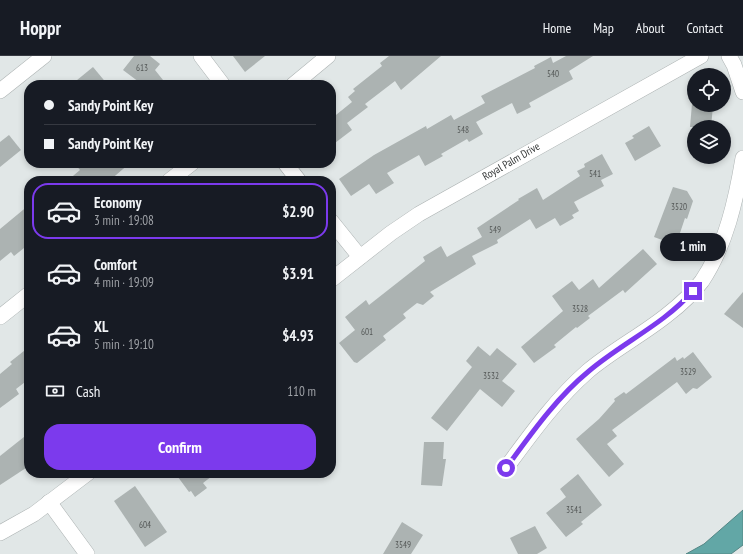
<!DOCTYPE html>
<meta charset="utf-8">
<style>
:root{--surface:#171b24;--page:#20242c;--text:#f1f3f6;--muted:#9ea1a6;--line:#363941;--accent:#7c3aed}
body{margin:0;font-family:"PT Sans Narrow",sans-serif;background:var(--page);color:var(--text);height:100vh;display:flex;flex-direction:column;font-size:15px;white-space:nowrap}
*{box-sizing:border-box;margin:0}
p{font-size:13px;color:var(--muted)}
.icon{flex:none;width:22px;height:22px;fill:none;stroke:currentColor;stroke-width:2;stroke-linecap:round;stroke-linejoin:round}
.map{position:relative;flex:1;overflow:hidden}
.panel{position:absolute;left:24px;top:120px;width:312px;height:302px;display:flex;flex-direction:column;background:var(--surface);border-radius:16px;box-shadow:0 2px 6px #0003}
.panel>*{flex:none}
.banner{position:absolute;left:24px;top:24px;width:312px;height:88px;border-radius:16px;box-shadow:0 2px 6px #0003;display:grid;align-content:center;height:88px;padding:0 20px;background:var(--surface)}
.tools{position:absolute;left:687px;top:12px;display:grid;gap:8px}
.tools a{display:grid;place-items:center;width:44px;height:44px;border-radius:50%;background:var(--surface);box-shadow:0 2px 6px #0003;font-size:20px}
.end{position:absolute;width:18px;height:18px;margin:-9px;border:5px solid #7c3aed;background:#fff;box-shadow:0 0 0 2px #fff}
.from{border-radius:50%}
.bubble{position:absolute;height:28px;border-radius:14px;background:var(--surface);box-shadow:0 2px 6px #0003;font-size:13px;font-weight:700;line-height:28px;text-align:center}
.banner b{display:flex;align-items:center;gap:14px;height:38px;font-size:15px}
.banner b+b{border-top:1px solid var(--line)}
.banner i{width:10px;height:10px;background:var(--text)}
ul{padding:7px 0 0;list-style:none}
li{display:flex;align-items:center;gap:12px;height:56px;margin:0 8px 6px;padding:0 12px;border:2px solid transparent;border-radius:16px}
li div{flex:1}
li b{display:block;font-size:15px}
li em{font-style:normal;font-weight:700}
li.current{border-color:var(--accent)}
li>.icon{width:36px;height:36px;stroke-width:1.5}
.pay{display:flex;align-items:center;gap:10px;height:44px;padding:0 20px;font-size:15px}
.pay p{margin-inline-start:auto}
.action{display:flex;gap:8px;margin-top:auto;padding:8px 20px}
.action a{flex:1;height:46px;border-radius:16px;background:var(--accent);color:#fff;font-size:16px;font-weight:700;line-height:46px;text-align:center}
header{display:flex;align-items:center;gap:24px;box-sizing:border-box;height:56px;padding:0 20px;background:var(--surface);border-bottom:1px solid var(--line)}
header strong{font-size:19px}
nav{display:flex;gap:22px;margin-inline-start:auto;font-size:14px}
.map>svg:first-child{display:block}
.water{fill:#62a7a6;stroke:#558685}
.building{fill:#acb3b2}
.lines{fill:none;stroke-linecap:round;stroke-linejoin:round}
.minor-casing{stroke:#adb3b3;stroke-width:16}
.minor{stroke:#fff;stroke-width:15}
.route{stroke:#7c3aed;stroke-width:5}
.labels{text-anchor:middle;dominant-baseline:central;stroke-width:3;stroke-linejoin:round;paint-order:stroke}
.number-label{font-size:9px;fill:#545857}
.street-label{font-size:11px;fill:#363939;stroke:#fff}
</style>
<header>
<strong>Hoppr</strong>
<nav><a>Home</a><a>Map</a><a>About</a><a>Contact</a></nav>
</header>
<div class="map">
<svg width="743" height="498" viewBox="0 0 743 498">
<rect width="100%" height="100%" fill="#e1e7e7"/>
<polygon class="water" points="743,454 743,489 731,498 686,498 704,488"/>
<g class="building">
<polygon points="134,0 150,0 160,8 155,14 167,29 143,29 123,14"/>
<polygon points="233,0 265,0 245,16"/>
<polygon points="389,0 441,0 401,34 395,25 365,48 368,51 347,67 352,74 331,90 331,63 352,46 348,41 355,35 353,33 382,10 380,7"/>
<polygon points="566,0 593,0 569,15 573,23 529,47 531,51 517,58 512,47 476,66 483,78 469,86 467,83 441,98 443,100 425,110 419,99 387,117 394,127 376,138 369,128 351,140 339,123 374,99 426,70 427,73 451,59 454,64 485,47 481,40 535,12 534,10 551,1 553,7"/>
<polygon points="93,11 108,29 71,29"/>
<polygon points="692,48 713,50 711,71 690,71"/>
<polygon points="649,70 661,90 635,105 625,87 634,82 632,80"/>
<polygon points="9,79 21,94 0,111 0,86"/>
<polygon points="602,98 613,118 601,124 604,130 574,146 579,155 572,159 574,162 560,170 555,162 536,173 530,163 497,184 498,187 472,200 476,208 430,236 434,240 423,249 417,247 403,258 406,262 383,280 386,284 357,307 354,306 339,287 355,274 345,261 366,244 369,249 425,205 423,201 441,190 447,201 482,181 477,172 519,144 518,143 537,132 543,144 580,120 577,115 585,111 584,108"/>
<polygon points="74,107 130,107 109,125 67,125 80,114"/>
<polygon points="673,131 687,135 693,145 687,163 685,162 676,189 654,181"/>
<polygon points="29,149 29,188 14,200 11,196 0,205 0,173"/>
<polygon points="643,193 657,208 625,237 623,234 588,260 590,262 577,272 576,271 554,289 556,291 534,307 521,291 563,255 552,240 572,225 579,234 593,223 599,232"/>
<polygon points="743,236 743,272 724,258"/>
<polygon points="478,290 490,300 497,292 517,308 502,325 515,335 502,351 480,333 447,375 431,362 472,311 466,305"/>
<polygon points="29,291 29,323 16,333 19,338 0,352 0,318 12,308 10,306"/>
<polygon points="693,296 712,321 697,333 693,332 686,338 677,326 612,374 617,380 607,388 624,408 609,421 576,383 599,363 615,345 614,343 624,336 626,338 675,301 677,305 683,301 684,303"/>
<polygon points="29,377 29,410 0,429 0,400"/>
<polygon points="424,386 444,386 443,403 446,403 442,430 421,429"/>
<polygon points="175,417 216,417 203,427 207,432 195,441 191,435 189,436"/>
<polygon points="578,418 602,449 581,466 583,468 566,481 546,457 566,441 560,433"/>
<polygon points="135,430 167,476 145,491 114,445"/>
<polygon points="402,466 423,479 411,498 383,498"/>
<polygon points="535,470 547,492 537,498 518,498 510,482"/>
</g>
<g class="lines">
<g class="minor-casing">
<g id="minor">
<polyline points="201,0 223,29"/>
<polyline points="729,0 734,9 743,36"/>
<polyline points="293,29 328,0"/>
<polyline points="0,35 44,0"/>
<polyline points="285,107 299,125"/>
<polyline points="169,125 192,107"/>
<polyline points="331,165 360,201"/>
<polyline points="331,224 391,177 419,158 701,0"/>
<polyline points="0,261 29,238"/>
<path d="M 506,412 C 531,378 556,343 588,315 C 613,294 642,279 667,259 C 680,249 692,238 702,225 C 726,189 736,144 743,102"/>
<polyline points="49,446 87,498"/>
<polyline points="0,477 34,458 88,417"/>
</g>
</g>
<use href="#minor" class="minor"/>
</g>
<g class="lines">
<path class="route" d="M 506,412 C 531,378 556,342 589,315 C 622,287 664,268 693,235"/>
</g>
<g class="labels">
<g class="number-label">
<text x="142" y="11">613</text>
<text x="553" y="17">540</text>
<text x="463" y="73">548</text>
<text x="595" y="117">541</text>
<text x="679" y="150">3520</text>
<text x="495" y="173">549</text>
<text x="580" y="252">3528</text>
<text x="367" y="275">601</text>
<text x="688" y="315">3529</text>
<text x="491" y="319">3532</text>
<text x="574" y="453">3541</text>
<text x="145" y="468">604</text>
<text x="403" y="488">3549</text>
</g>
<g class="street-label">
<text transform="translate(511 105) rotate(-30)">Royal Palm Drive</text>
</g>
</g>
</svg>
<div class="tools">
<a><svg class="icon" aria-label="locate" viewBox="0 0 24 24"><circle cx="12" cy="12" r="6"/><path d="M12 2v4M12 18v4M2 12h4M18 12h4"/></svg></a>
<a><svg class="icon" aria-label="layers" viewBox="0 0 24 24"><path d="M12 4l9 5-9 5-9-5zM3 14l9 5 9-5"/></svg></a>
</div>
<i class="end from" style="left:506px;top:412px"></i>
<i class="end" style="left:693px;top:235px"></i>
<div class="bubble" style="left:660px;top:177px;width:66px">1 min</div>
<div class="banner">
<b><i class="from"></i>Sandy Point Key</b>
<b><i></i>Sandy Point Key</b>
</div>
<section class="panel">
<ul>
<li class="current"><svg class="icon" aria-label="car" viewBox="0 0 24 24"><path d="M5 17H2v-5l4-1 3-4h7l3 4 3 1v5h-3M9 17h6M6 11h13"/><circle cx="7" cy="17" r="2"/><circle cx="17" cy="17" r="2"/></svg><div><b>Economy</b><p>3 min · 19:08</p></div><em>$2.90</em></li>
<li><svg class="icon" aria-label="car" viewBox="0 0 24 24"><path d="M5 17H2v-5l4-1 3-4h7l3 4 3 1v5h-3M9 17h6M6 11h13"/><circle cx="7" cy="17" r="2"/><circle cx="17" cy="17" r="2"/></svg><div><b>Comfort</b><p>4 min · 19:09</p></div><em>$3.91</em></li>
<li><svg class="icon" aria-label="car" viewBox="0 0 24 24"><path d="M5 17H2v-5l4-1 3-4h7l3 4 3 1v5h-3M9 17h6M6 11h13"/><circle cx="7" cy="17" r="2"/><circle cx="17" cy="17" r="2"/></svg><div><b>XL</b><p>5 min · 19:10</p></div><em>$4.93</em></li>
</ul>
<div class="pay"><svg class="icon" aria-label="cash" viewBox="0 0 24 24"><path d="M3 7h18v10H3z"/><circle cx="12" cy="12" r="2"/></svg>Cash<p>110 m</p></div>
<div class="action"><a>Confirm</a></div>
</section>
</div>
